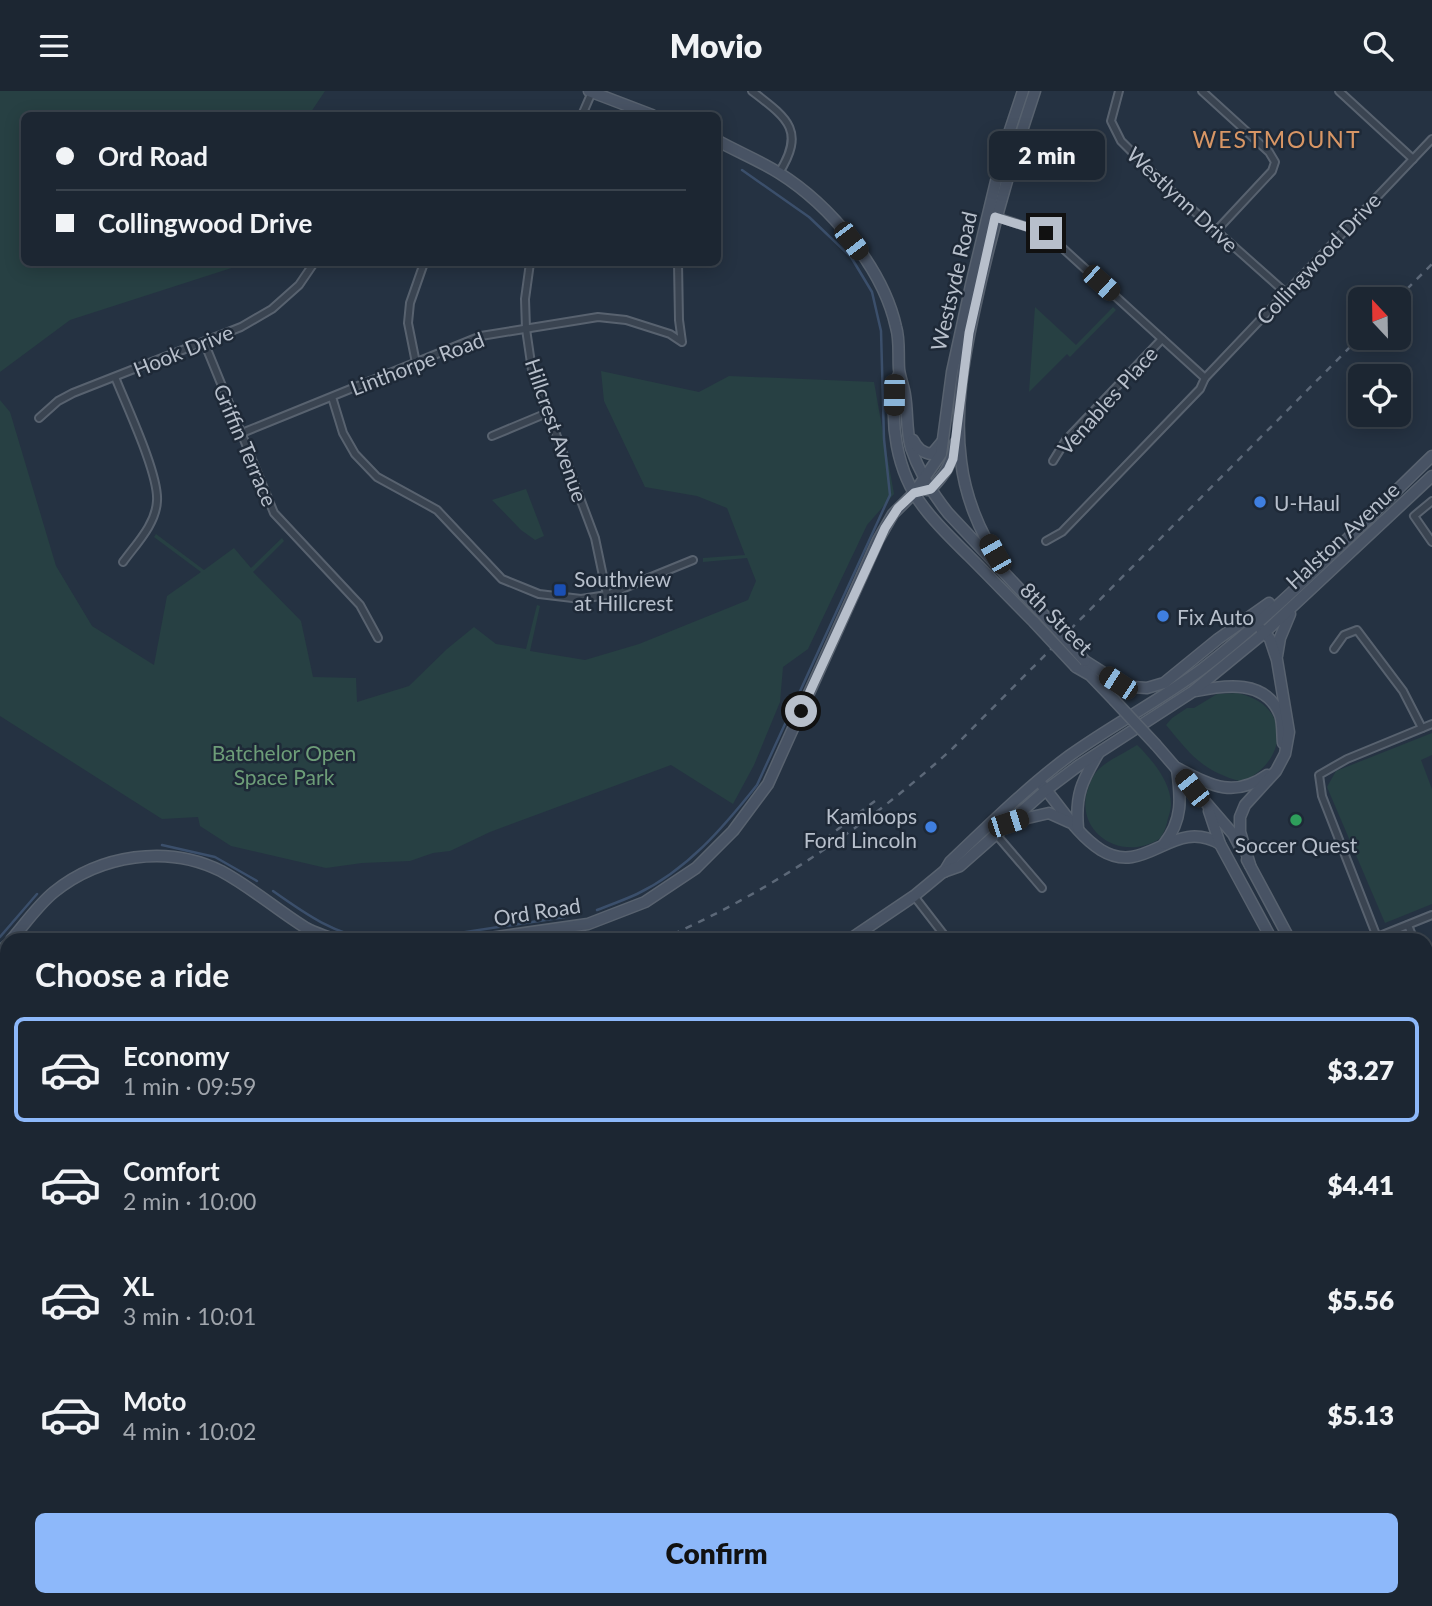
<!DOCTYPE html>
<meta charset="utf-8">
<style>
:root{--surface:#1c2632;--page:#252e3a;--text:#f1f3f6;--muted:#a0a5ac;--line:#3a434d;--accent:#8db8fa}
body{margin:0;font-family:Lato,sans-serif;background:var(--page);color:var(--text);height:100vh;display:flex;flex-direction:column;font-size:26px;white-space:nowrap}
*{box-sizing:border-box;margin:0}
p{font-size:23px;color:var(--muted)}
.icon{flex:none;width:38px;height:38px;fill:none;stroke:currentColor;stroke-width:2;stroke-linecap:round;stroke-linejoin:round}
.map{position:relative;flex:1;overflow:hidden}
.drawer{position:absolute;left:0px;top:842px;width:1433px;height:674px;display:flex;flex-direction:column;background:var(--surface);border-radius:21px 21px 0 0;box-shadow:0 4px 18px #0003,0 0 0 2px var(--line)}
.drawer>*{flex:none}
.banner{position:absolute;left:21px;top:21px;width:700px;height:154px;border-radius:10px;box-shadow:0 4px 18px #0003,0 0 0 2px var(--line);display:grid;align-content:center;height:154px;padding:0 35px;background:var(--surface)}
.needle{width:46px;rotate:338deg}
.fabs{position:absolute;left:1348px;top:196px;display:grid;gap:14px}
.fabs a{display:grid;place-items:center;width:63px;height:63px;border-radius:10px;background:var(--surface);box-shadow:0 4px 18px #0003,0 0 0 2px var(--line);font-size:35px}
.end{position:absolute;width:32px;height:32px;margin:-16px;border:9px solid #b7bfcb;background:#111;box-shadow:0 0 0 4px #111}
.from{border-radius:50%}
.bubble{position:absolute;height:49px;border-radius:10px;background:var(--surface);box-shadow:0 4px 18px #0003,0 0 0 2px var(--line);font-size:23px;font-weight:800;line-height:49px;text-align:center}
.car{position:absolute;width:21px;height:42px;margin:-21px -10px;border-radius:9px;box-shadow:0 0 5px 2px #0007;background:linear-gradient(#222 24%,#8ab4d8 0 40%,#222 0 76%,#8ab4d8 0 86%,#222 0)}
.banner b{display:flex;align-items:center;gap:24px;height:66px;font-size:26px}
.banner b+b{border-top:2px solid var(--line)}
.banner i{width:18px;height:18px;background:var(--text)}
ul{padding:0;list-style:none}
li{display:flex;align-items:center;gap:21px;height:105px;margin:0 14px 10px;padding:0 21px;border:4px solid transparent;border-radius:10px}
li div{flex:1}
li b{display:block;font-size:26px}
li em{font-style:normal;font-weight:800}
li.selected{border-color:var(--accent)}
li>.icon{width:63px;height:63px;stroke-width:1.5}
h2{padding:0 35px;font-size:32px;line-height:84px}
.action{display:flex;gap:14px;margin-top:auto;padding:14px 35px}
.action a{flex:1;height:80px;border-radius:10px;background:var(--accent);color:#111;font-size:28px;font-weight:800;line-height:80px;text-align:center}
header{display:flex;justify-content:space-between;align-items:center;height:91px;padding:0 35px;background:var(--surface);font-size:32px;font-weight:800}
.map>svg:first-child{display:block}
.green{fill:#274043}
.lines{fill:none;stroke-linecap:round;stroke-linejoin:round}
.stream{stroke:#3b4f6b;stroke-width:2.5}
.street-casing{stroke:#58626f;stroke-width:10}
.secondary-casing{stroke:#58626f;stroke-width:13}
.street{stroke:#3a4451;stroke-width:6}
.secondary{stroke:#485364;stroke-width:10}
.rail{stroke:#5c6878;stroke-width:2.5;stroke-dasharray:7 7;stroke-linecap:butt}
.secondary-bridge-casing{stroke:#58626f;stroke-width:13;stroke-linecap:butt}
.secondary-bridge{stroke:#485364;stroke-width:10}
.route{stroke:#b7bfcb;stroke-width:9}
.shop-dot{fill:#3f7fe0;stroke:#1e2937;stroke-width:2.5}
.transit-dot{fill:#1a4fb4;stroke:#1e2937;stroke-width:2.5}
.leisure-dot{fill:#2e9e5b;stroke:#1e2937;stroke-width:2.5}
.labels{text-anchor:middle;dominant-baseline:central;stroke-width:5;stroke-linejoin:round;paint-order:stroke}
.street-label{font-size:21px;fill:#b7bfcb;stroke:#1e2937}
.poi-label{font-size:21px;fill:#b7bfcb;stroke:#1e2937;text-anchor:start}
.park-label{font-size:21px;fill:#6d9d78;stroke:#1e2937}
.neighbourhood-label{font-size:23px;letter-spacing:2px;fill:#d89665;stroke:#1e2937}
</style>
<header><svg class="icon" aria-label="menu" viewBox="0 0 24 24"><path d="M4 6h16M4 12h16M4 18h16"/></svg>Movio<svg class="icon" aria-label="search" viewBox="0 0 24 24"><circle cx="10" cy="10" r="6"/><path d="M15 15l6 6"/></svg></header>
<div class="map">
<svg width="1432" height="1515" viewBox="0 0 1432 1515">
<rect width="100%" height="100%" fill="#253242"/>
<g class="green">
<polygon points="0,0 325,0 309,24 24,24 24,172 247,172 70,229 0,281"/>
<polygon points="1035,216 1076,254 1113,216 1116,219 1070,266 1067,263 1029,301"/>
<polygon points="601,280 699,301 729,285 874,291 894,403 867,434 808,558 783,576 780,611 754,674 733,713 671,674 490,741 450,760 433,762 410,770 362,772 326,777 231,755 200,735 198,726 162,728 0,625 0,309 10,321 56,475 92,535 154,574 167,505 201,481 154,446 156,443 204,479 234,457 251,477 282,447 284,450 253,481 301,530 313,586 356,587 357,611 409,595 447,558 474,536 496,553 526,558 537,514 540,515 530,560 585,569 639,553 748,509 756,490 747,467 703,471 703,467 745,464 727,417 697,405 645,396 604,310"/>
<polygon points="526,398 544,445 535,449 521,439 492,409"/>
<path d="M 1237,602 C 1292,613 1289,670 1242,691 C 1201,679 1192,665 1166,634 L 1172,627 L 1187,617 L 1194,617 L 1217,603 Z"/>
<polygon points="1432,642 1432,664 1421,669 1432,698 1432,813 1385,832 1327,696 1336,680"/>
<path d="M 1137,654 C 1154,670 1178,700 1169,724 C 1167,730 1166,739 1162,744 C 1160,749 1154,751 1149,753 C 1112,767 1073,735 1089,695 C 1091,689 1095,681 1100,677 C 1110,668 1125,662 1137,654 Z"/>
</g>
<g class="lines">
<g class="stream">
<polyline points="162,754 215,766 257,790"/>
<path d="M 273,800 C 304,822 336,845 376,849"/>
<path d="M 597,819 C 610,814 624,809 637,803 C 687,779 723,737 757,694 L 890,404 L 884,348 L 881,240 L 872,201 L 851,166 L 809,126 L 742,79"/>
<polyline points="0,846 37,803"/>
<polyline points="413,849 565,826"/>
</g>
<g class="street-casing">
<g id="street">
<path d="M 752,0 C 787,27 806,39 779,82"/>
<polyline points="1119,0 1111,30 1121,50 1167,96 1286,202"/>
<polyline points="1202,0 1269,61 1275,71 1272,80 1216,140"/>
<polyline points="1339,0 1413,68"/>
<polyline points="582,24 592,1"/>
<polyline points="997,126 1046,142 1205,287 1432,48"/>
<polyline points="530,172 525,208 526,238 532,279 595,447 607,504"/>
<polyline points="204,251 274,422 360,514 378,547"/>
<polyline points="416,272 408,232 410,212 424,172"/>
<path d="M 115,286 C 126,314 159,383 157,410 C 156,433 136,453 123,471"/>
<polyline points="332,306 343,342 355,363 377,386 437,419 502,488 539,503 581,508 607,504 693,469"/>
<polyline points="39,327 58,310 73,302 241,236 272,218 299,194 314,172"/>
<polyline points="242,342 481,245 598,226 626,229 670,243 682,251 679,229 678,172"/>
<polyline points="492,345 547,322"/>
<polyline points="1053,370 1066,349 1162,248"/>
<polyline points="1432,410 1414,425 1432,451"/>
<polyline points="1046,450 1062,441 1200,298 1205,287"/>
<polyline points="1334,558 1344,544 1357,539 1403,600 1422,637"/>
<polyline points="994,741 1042,797"/>
<polyline points="914,805 948,849"/>
<polyline points="1408,834 1414,849"/>
<polyline points="1377,846 1322,705 1319,684 1347,668 1432,633"/>
<polyline points="1144,849 1145,847"/>
<polyline points="1370,849 1432,824"/>
<polyline points="1426,878 1432,892"/>
<polyline points="1426,1000 1432,1002"/>
<polyline points="0,1033 7,1030"/>
<polyline points="1426,1123 1432,1120"/>
<polyline points="0,1254 7,1271"/>
<polyline points="1426,1256 1432,1253"/>
<polyline points="1426,1390 1432,1386"/>
<polyline points="0,1502 7,1502"/>
<polyline points="100,1508 102,1515"/>
<polyline points="213,1508 216,1515"/>
<polyline points="230,1508 527,1515 547,1508"/>
<polyline points="664,1508 666,1515"/>
<polyline points="1024,1508 1026,1515"/>
<polyline points="1238,1508 1240,1515"/>
<polyline points="1354,1508 1358,1515"/>
<polyline points="823,1515 840,1508"/>
<polyline points="1150,1515 1166,1508"/>
</g>
</g>
<g class="secondary-casing">
<g id="secondary">
<polyline points="589,0 652,24"/>
<path d="M 718,50 C 738,61 760,70 779,82 C 830,114 883,177 896,236 C 900,249 898,264 899,278 C 900,287 904,296 905,304 C 908,322 906,340 911,357 C 919,381 933,403 948,422 L 1043,523"/>
<path d="M 898,285 C 888,329 896,382 925,418 C 938,435 954,450 969,465 C 991,487 1012,509 1034,531"/>
<path d="M 913,349 C 917,357 922,362 932,363 L 942,351"/>
<path d="M 927,399 L 931,398 C 945,383 952,373 955,352"/>
<path d="M 999,469 C 979,441 965,404 961,370 C 954,319 964,266 975,216 C 991,143 1011,71 1035,0"/>
<polyline points="1277,565 1280,547 1290,523"/>
<polyline points="1085,570 1118,591 1132,596 1147,597 1164,592 1218,548 1269,512"/>
<polyline points="1076,576 1090,584 1114,609"/>
<path d="M 1196,600 C 1225,594 1266,588 1280,624 C 1283,632 1282,644 1283,652"/>
<polyline points="1156,654 1233,743 1240,756"/>
<path d="M 1177,677 C 1210,694 1233,708 1267,684"/>
<path d="M 1042,694 C 1061,716 1077,744 1101,759 C 1146,787 1173,725 1220,753"/>
<polyline points="1209,720 1220,753 1272,849"/>
<polyline points="1014,730 1049,722 1069,731"/>
<path d="M 1078,737 C 1075,704 1082,690 1098,663"/>
<path d="M 1164,753 C 1183,729 1181,707 1177,678"/>
<polyline points="1247,769 1290,849"/>
<polyline points="1250,774 1240,741 1240,726 1245,714 1276,680 1285,663 1289,641 1277,569 1270,548 1261,538"/>
<path d="M 944,781 L 950,771 C 988,735 1026,697 1069,665 C 1112,634 1159,610 1202,578 C 1282,517 1359,435 1432,365"/>
<path d="M 11,849 C 25,833 38,814 54,801 C 100,764 167,753 221,780 C 251,796 277,819 306,837 C 315,842 326,845 335,849"/>
<polyline points="476,849 588,833 645,811 696,777 733,740 768,693 878,449 893,423 914,402 941,363 952,281 971,194 1004,57 1023,0"/>
<polyline points="849,849 914,805 943,781 960,775 1046,699 1078,675 1192,601 1264,542 1432,385"/>
<polyline points="0,861 7,854"/>
<polyline points="1426,1101 1432,1112"/>
<polyline points="0,1127 7,1125"/>
<polyline points="1426,1132 1432,1143"/>
<polyline points="804,1508 807,1515"/>
</g>
</g>
<use href="#street" class="street"/>
<use href="#secondary" class="secondary"/>
<g class="rail">
<polyline points="1397,208 1432,173"/>
<polyline points="825,748 875,710"/>
<path d="M 660,849 C 768,802 866,736 953,657 L 1360,246"/>
<polyline points="0,1099 7,1096"/>
</g>
<g class="secondary-bridge-casing">
<g id="secondary-bridge">
<polyline points="1043,523 1085,570"/>
<polyline points="1034,531 1076,576"/>
<polyline points="1114,609 1156,654"/>
</g>
</g>
<use href="#secondary-bridge" class="secondary-bridge"/>
</g>
<g class="lines">
<polyline class="route" points="801,620 885,437 898,417 914,402 931,398 948,379 953,368 969,242 995,126 1046,142"/>
</g>
<g class="shop-dot">
<circle cx="1260" cy="411" r="7"/>
<circle cx="1163" cy="525" r="7"/>
<circle cx="931" cy="736" r="7"/>
</g>
<rect class="transit-dot" x="553" y="492" width="14" height="14" rx="3.5"/>
<circle class="leisure-dot" cx="1296" cy="729" r="7"/>
<g class="labels">
<g class="street-label">
<text transform="translate(1183 108) rotate(43)">Westlynn Drive</text>
<text transform="translate(1318 167) rotate(-47)">Collingwood Drive</text>
<text transform="translate(953 190) rotate(-77)">Westsyde Road</text>
<text transform="translate(183 259) rotate(-22)">Hook Drive</text>
<text transform="translate(417 272) rotate(-21)">Linthorpe Road</text>
<text transform="translate(1107 309) rotate(-48)">Venables Place</text>
<text transform="translate(557 339) rotate(71)">Hillcrest Avenue</text>
<text transform="translate(246 354) rotate(67)">Griffin Terrace</text>
<text transform="translate(1342 444) rotate(-43)">Halston Avenue</text>
<text transform="translate(1057 527) rotate(45)">8th Street</text>
<text transform="translate(537 820) rotate(-9)">Ord Road</text>
</g>
<g class="poi-label">
<text x="1274" y="411">U-Haul</text>
<text x="574" y="487">Southview<tspan x="574" dy="24">at Hillcrest</tspan></text>
<text x="1177" y="525">Fix Auto</text>
<text x="917" y="724" text-anchor="end">Kamloops<tspan x="917" dy="24">Ford Lincoln</tspan></text>
<text x="1296" y="753" text-anchor="middle">Soccer Quest</text>
</g>
<g class="park-label">
<text x="284" y="661">Batchelor Open<tspan x="284" dy="24">Space Park</tspan></text>
</g>
<g class="neighbourhood-label">
<text x="1277" y="48">WESTMOUNT</text>
</g>
</g>
</svg>
<div class="fabs">
<a><svg class="needle" viewBox="-14 -14 28 28"><path d="M0-13l5 13h-10z" fill="#e53935"/><path d="M0 13l5-13h-10z" fill="#a0a5ac"/></svg></a>
<a><svg class="icon" aria-label="locate" viewBox="0 0 24 24"><circle cx="12" cy="12" r="6"/><path d="M12 2v4M12 18v4M2 12h4M18 12h4"/></svg></a>
</div>
<i class="end from" style="left:801px;top:620px"></i>
<i class="end" style="left:1046px;top:142px"></i>
<div class="bubble" style="left:989px;top:40px;width:116px">2 min</div>
<i class="car" style="left:851px;top:150px;rotate:143deg"></i>
<i class="car" style="left:1101px;top:192px;rotate:132deg"></i>
<i class="car" style="left:894px;top:304px;rotate:181deg"></i>
<i class="car" style="left:995px;top:463px;rotate:330deg"></i>
<i class="car" style="left:1118px;top:592px;rotate:303deg"></i>
<i class="car" style="left:1192px;top:697px;rotate:322deg"></i>
<i class="car" style="left:1008px;top:732px;rotate:72deg"></i>
<div class="banner">
<b><i class="from"></i>Ord Road</b>
<b><i></i>Collingwood Drive</b>
</div>
<section class="drawer">
<h2>Choose a ride</h2>
<ul>
<li class="selected"><svg class="icon" aria-label="car" viewBox="0 0 24 24"><path d="M5 17H2v-5l4-1 3-4h7l3 4 3 1v5h-3M9 17h6M6 11h13"/><circle cx="7" cy="17" r="2"/><circle cx="17" cy="17" r="2"/></svg><div><b>Economy</b><p>1 min · 09:59</p></div><em>$3.27</em></li>
<li><svg class="icon" aria-label="car" viewBox="0 0 24 24"><path d="M5 17H2v-5l4-1 3-4h7l3 4 3 1v5h-3M9 17h6M6 11h13"/><circle cx="7" cy="17" r="2"/><circle cx="17" cy="17" r="2"/></svg><div><b>Comfort</b><p>2 min · 10:00</p></div><em>$4.41</em></li>
<li><svg class="icon" aria-label="car" viewBox="0 0 24 24"><path d="M5 17H2v-5l4-1 3-4h7l3 4 3 1v5h-3M9 17h6M6 11h13"/><circle cx="7" cy="17" r="2"/><circle cx="17" cy="17" r="2"/></svg><div><b>XL</b><p>3 min · 10:01</p></div><em>$5.56</em></li>
<li><svg class="icon" aria-label="car" viewBox="0 0 24 24"><path d="M5 17H2v-5l4-1 3-4h7l3 4 3 1v5h-3M9 17h6M6 11h13"/><circle cx="7" cy="17" r="2"/><circle cx="17" cy="17" r="2"/></svg><div><b>Moto</b><p>4 min · 10:02</p></div><em>$5.13</em></li>
</ul>
<div class="action"><a>Confirm</a></div>
</section>
</div>
